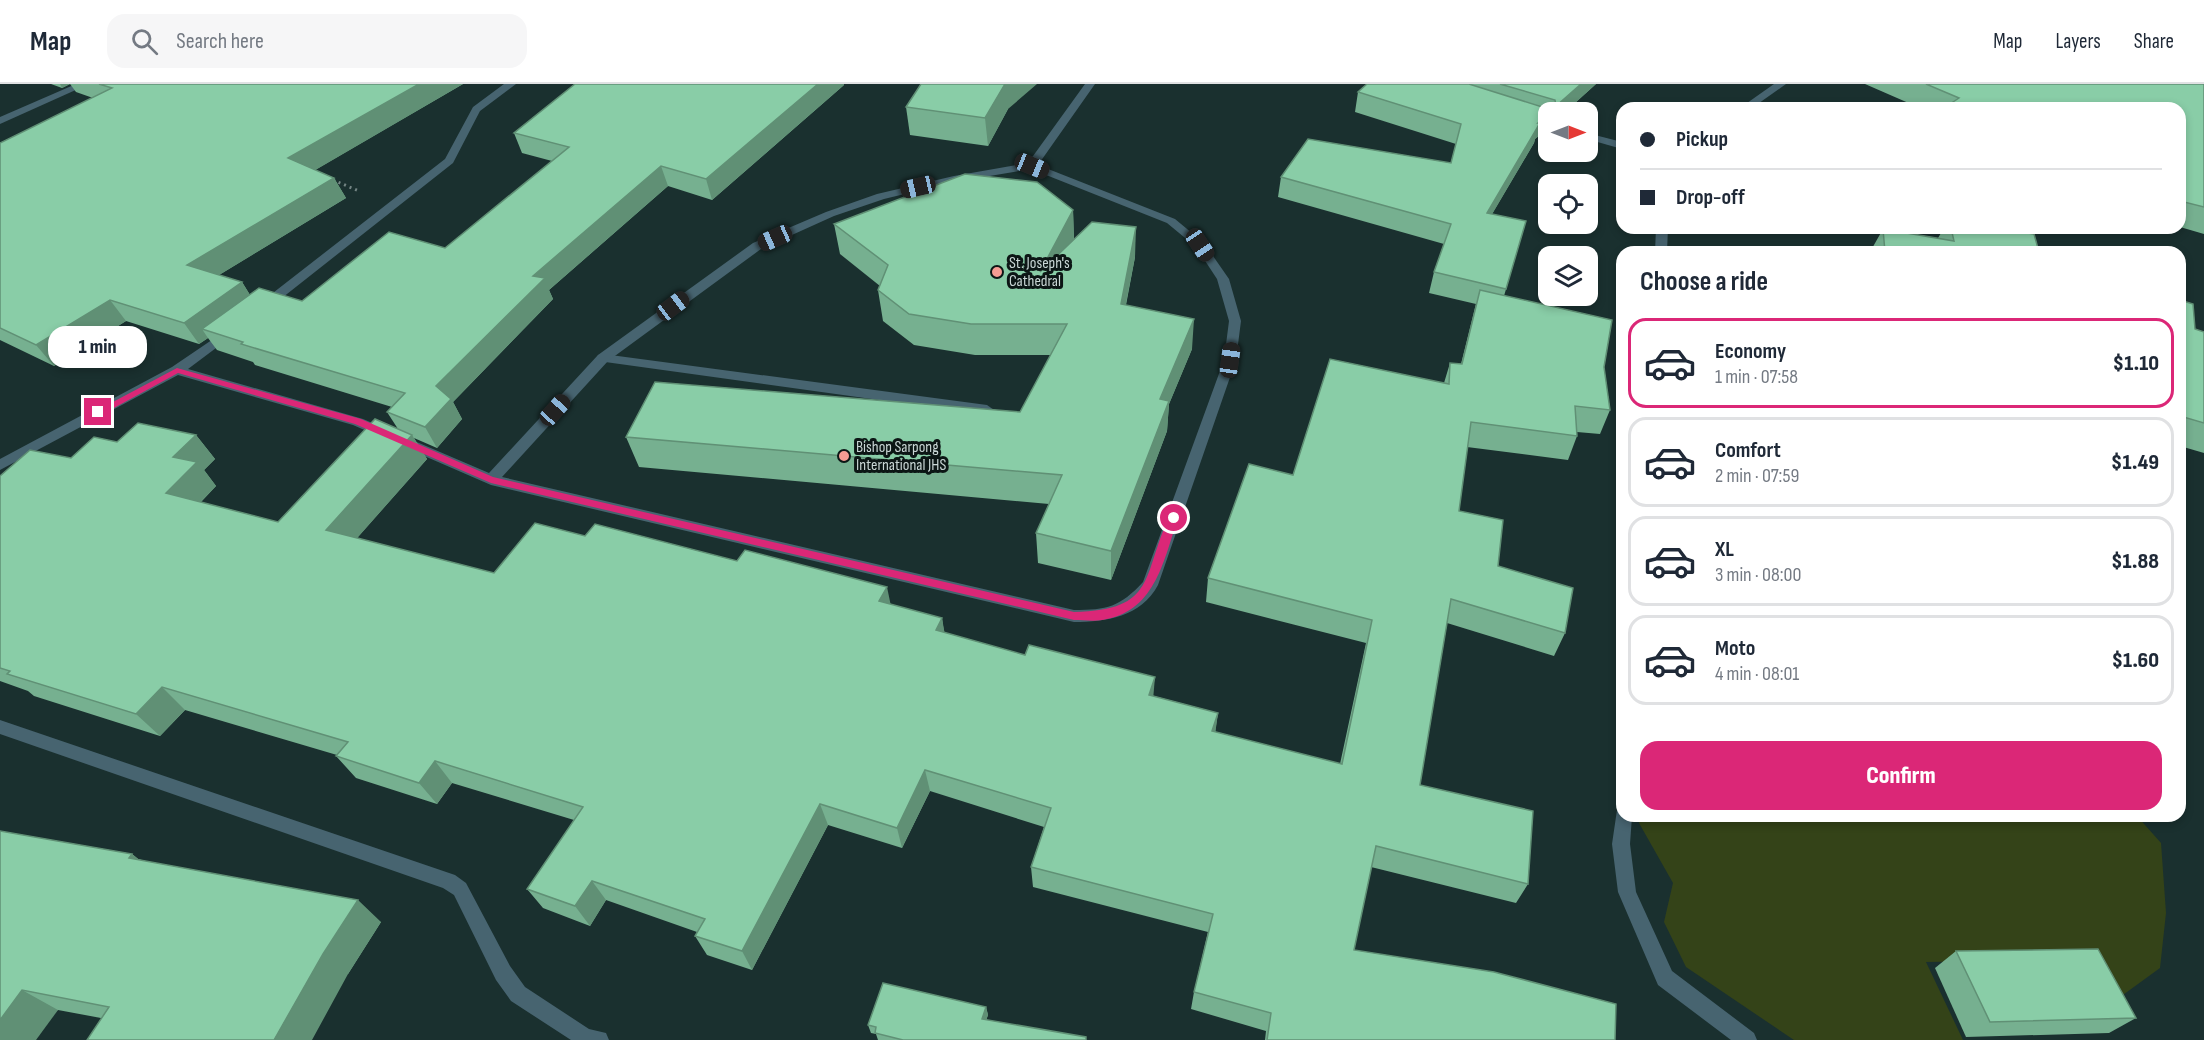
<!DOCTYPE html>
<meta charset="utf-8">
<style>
:root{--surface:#fff;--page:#f6f6f7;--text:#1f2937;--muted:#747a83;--line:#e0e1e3;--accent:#db2777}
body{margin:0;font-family:"Sofia Sans Condensed",sans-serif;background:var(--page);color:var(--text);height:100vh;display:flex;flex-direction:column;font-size:22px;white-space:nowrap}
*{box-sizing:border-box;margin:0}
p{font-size:20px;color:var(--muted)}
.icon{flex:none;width:33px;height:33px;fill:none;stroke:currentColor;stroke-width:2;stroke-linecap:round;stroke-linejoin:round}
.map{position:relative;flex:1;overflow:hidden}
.panel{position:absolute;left:1616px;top:162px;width:570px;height:576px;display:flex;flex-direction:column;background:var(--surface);border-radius:18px;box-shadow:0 3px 9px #0003}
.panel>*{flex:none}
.guide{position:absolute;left:1616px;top:18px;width:570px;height:132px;border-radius:18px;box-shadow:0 3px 9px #0003;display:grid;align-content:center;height:132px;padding:0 24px;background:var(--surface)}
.needle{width:39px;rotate:90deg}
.controls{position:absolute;left:1538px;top:18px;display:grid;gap:12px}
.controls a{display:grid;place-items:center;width:60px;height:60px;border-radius:12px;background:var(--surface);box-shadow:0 3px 9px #0003;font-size:30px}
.end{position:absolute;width:27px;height:27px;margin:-14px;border:8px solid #db2777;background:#fff;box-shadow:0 0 0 3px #fff}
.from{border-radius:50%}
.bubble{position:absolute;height:42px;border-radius:18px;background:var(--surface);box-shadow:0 3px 9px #0003;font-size:20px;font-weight:800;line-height:42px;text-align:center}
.car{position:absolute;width:18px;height:36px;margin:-18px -9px;border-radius:8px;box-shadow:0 0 4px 2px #0007;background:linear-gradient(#222 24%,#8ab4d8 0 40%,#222 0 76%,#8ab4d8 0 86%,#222 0)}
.guide b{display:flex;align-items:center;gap:21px;height:57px;font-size:22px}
.guide b+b{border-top:2px solid var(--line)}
.guide i{width:15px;height:15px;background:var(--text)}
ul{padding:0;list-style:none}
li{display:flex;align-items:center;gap:18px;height:90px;margin:0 12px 9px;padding:0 12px;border:3px solid var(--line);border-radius:18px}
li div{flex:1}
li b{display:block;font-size:22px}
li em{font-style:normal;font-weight:800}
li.current{border-color:var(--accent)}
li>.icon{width:54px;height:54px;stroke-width:1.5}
h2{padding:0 24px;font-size:27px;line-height:72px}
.action{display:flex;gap:12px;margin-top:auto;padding:12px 24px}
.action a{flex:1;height:69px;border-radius:18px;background:var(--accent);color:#fff;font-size:24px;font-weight:800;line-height:69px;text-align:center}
header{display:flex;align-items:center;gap:36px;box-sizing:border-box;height:84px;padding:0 30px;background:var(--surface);border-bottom:2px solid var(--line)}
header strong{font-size:28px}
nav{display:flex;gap:33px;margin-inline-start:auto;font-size:21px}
.search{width:420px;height:54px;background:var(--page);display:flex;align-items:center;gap:15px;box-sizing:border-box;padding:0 21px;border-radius:18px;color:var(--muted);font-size:22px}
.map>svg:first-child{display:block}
.green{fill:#344318}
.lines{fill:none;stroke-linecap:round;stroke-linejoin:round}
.path{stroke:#748584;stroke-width:3;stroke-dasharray:2 4;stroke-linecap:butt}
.service{fill:#476470;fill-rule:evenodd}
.minor{fill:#476470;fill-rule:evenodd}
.wall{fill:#76b090}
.shaded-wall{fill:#609075}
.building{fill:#89cda7;stroke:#609075;stroke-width:1.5}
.route{fill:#db2777}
.poi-dot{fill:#f59c93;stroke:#0c1615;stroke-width:2}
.labels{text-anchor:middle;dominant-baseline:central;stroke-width:6;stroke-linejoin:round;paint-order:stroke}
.poi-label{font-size:16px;fill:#c9d6d5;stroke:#0c1615;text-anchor:start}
</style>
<header>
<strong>Map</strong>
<div class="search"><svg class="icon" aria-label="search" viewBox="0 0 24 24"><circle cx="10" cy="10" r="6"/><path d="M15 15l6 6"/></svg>Search here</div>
<nav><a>Map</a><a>Layers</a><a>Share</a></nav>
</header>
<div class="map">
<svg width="2204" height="956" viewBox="0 0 2204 956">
<rect width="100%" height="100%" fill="#1a302f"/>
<polygon class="green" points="1640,732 2137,732 2161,759 2166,829 2160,884 2116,916 2081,876 1926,878 1963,956 1794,956 1686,883 1664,838 1673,799 1639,739"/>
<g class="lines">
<polyline class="path" points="333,96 359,107"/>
<polygon class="service" points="603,270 987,321 994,326 987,331 598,277 597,274 598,271"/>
<g class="minor">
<polygon points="76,0 89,0 0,40 0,33"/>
<polygon points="504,0 516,0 480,27 453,79 268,225 260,225 260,219 445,75 473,23"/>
<path d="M 1085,0 L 1095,0 L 1038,81 L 1175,135 L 1204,159 L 1229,195 L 1241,237 L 1236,276 L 1158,501 C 1141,533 1106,538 1074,538 L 491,401 L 353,341 L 178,291 L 0,386 L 0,375 L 172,283 L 228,245 L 234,249 L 232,252 L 188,285 L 363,335 L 489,389 L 598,271 L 753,159 L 826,128 L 877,110 L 954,92 L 1028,79 ZM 1031,85 L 1167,139 L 1196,163 L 1217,195 L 1229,237 L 1224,276 L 1143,498 C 1120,523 1107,526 1074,526 L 502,393 L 608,277 L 761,165 L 834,132 L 884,115 L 954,98 Z"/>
<polygon points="1774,0 1786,0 1752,24 1740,24"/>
<polygon points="1587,49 1622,58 1622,65 1587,55"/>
<polygon points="1656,144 1668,144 1667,168 1655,168"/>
<polygon points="0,636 455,791 466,799 510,882 525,903 589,945 606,949 609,956 571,956 511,917 496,896 454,811 443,804 0,650"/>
<polygon points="1622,725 1622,732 1632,732 1630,760 1636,808 1672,887 1754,949 1757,956 1731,956 1658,901 1618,808 1612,760 1617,726"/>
</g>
</g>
<g class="wall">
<polygon points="51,0 70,0 62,4"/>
<polygon points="70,0 463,0 315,86 334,94 346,114 219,191 242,198 250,211 302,217 445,164 552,77 522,69 514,49 844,1 712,116 668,102 549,206 553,215 453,318 462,335 437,364 414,354 427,375 357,454 494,489 585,452 890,520 942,534 944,549 1154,612 1218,629 1215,648 1340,680 1366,559 1206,518 1208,494 1293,391 1444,299 1450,279 1461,280 1476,220 1429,209 1434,188 1444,160 1278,113 1281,93 1451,79 1456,60 1355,28 1358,8 1367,0 1596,0 1565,28 1548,28 1548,39 1546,46 1535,55 1534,59 1492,130 1526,137 1504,212 1604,283 1610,326 1600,350 1577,348 1577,352 1568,376 1467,363 1459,427 1498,482 1565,549 1554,572 1447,539 1420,701 1528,800 1516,819 1371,783 1354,866 1615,956 1265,956 1266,947 1191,925 1194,908 1208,848 1033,803 1031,783 1044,743 930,707 902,764 828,741 752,886 707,871 695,852 697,848 606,816 590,842 543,824 527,805 574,736 452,699 437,720 356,694 336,672 337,671 185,626 160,652 34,612 28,607 0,597 0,392 71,374 117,358 196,351 215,375 204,386 216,402 201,418 278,438 398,345 387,328 392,323 255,281 253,278 217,266 208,254 199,260 126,237 54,282 0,256 0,59 93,14 76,8"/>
<polygon points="1865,0 2204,0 2204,150 2180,143 2180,24 1920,24"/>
<polygon points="906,23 1008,25 988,62 910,51"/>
<polygon points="1073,126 1074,156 1135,173 1126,221 1192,265 1169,320 1167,347 1111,496 1038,479 1036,449 1049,420 639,383 626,353 1020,328 1051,271 975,271 914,261 883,237 878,206 880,202 840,170 834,140"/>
<polygon points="1944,144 1996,144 2039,168 1870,168 1883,145 1938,154"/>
<polygon points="2180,216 2195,245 2204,248 2204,369 2180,362"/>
<polygon points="0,747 132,770 138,775 381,838 348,890 101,934 58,926 0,956"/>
<polygon points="1956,867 2136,934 2109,949 1966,953 1935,884"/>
<polygon points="986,923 988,931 986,936 1086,953 1086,956 878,956 876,950 871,949 868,941"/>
</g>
<g class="shaded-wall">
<polygon points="60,0 70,0 62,4"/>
<polygon points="419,0 463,0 300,95 288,74"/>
<polygon points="818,0 844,0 844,1 712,116 706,95"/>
<polygon points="1005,0 1037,0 1008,25 988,62 985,34"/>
<polygon points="1581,0 1596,0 1565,28 1554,28 1556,22"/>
<polygon points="1548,29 1548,39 1546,46 1535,55 1534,59 1481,149 1487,129 1538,39"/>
<polygon points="661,82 668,102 549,206 553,215 453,318 462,335 437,364 425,343 436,302 533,192"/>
<polygon points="334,94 346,114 201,202 187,181"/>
<polygon points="1073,126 1074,157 1040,188"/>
<polygon points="1136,143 1135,173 1120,250 1121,220"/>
<polygon points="242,198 255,219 202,245 208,254 199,260 184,239"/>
<polygon points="110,216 126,237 54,282 36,261"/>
<polygon points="1194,235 1192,265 1169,320 1167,347 1111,496 1111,467 1160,315"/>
<polygon points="196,351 215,375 204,386 216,402 186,433 166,409 173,373"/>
<polygon points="412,351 427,375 343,470 326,446"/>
<polygon points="887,503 892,527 879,517"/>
<polygon points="942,534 946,557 936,546"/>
<polygon points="1155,593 1153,616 1149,611"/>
<polygon points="162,603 185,626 160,652 136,630"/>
<polygon points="1218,629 1215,651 1212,647"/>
<polygon points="435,677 452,699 437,720 419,699"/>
<polygon points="925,686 930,707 902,764 897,744"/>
<polygon points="820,720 828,741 752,886 742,867"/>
<polygon points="132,770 161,793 129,774"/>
<polygon points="592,797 606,816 590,842 575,822"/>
<polygon points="358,816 381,838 348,890 312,956 274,956 323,870"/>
<polygon points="22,906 58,926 36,956 0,956 0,936"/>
<polygon points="986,923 988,931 984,943 982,935"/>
</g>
<g class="building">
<polygon points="99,0 419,0 288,74 334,94 187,181 242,198 184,239 110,216 36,261 0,244 0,59 112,4"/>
<polygon points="575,0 818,0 706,95 661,82 533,192 545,194 436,302 451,315 425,343 387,328 405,309 241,260 243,258 202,245 259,204 302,217 389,148 445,164 569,63 514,49"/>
<polygon points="921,0 1005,0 985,34 906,23"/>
<polygon points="1367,0 1469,0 1552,26 1538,39 1540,39 1487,129 1526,137 1506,205 1434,188 1451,140 1281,93 1308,55 1451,79 1461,40 1358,8"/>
<polygon points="1500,0 1581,0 1556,22 1555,16"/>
<polygon points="1926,0 2204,0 2204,123 2180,117 2180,24 1967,24 1953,18 1959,14"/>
<polygon points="965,90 1037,98 1073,126 1040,188 1092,138 1136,143 1121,220 1194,235 1160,315 1169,317 1111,467 1036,449 1062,391 626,353 655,298 1020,328 1067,240 971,240 909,230 878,206 888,181 834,140"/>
<polygon points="1951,144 1996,144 2034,150 2039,168 1885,168 1883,145 1954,157"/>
<polygon points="1480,206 1612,236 1604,283 1610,326 1575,322 1577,352 1471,338 1459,427 1503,436 1498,482 1573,504 1565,549 1451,515 1420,701 1533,727 1528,800 1376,762 1354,866 1494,888 1616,920 1615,956 1267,956 1271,929 1194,908 1213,830 1031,783 1051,724 925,686 897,744 820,720 742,867 695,852 705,835 592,797 575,822 527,805 583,723 435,677 419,699 336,672 348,658 162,603 136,630 7,590 10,587 0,584 0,392 30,366 71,374 94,353 117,358 138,339 196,351 173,373 197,378 166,409 278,438 375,335 412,351 326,446 494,489 535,439 585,452 595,440 737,477 745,466 887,503 879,517 942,534 936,546 1025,571 1029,561 1155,593 1149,611 1218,629 1212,647 1342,680 1372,536 1208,494 1249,380 1293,391 1330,275 1449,300 1450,279 1462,280"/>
<polygon points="2180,216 2193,220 2195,245 2204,248 2204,339 2180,332"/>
<polygon points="0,747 132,770 129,774 358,816 323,870 274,956 87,956 109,923 22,906 0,936"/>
<polygon points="2098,865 2136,934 1990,938 1956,867"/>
<polygon points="883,899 986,923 982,935 1086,953 1086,956 903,956 875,949 876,943 868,941"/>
</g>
<path class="route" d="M 177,284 L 361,335 L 493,393 L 1074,528 C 1158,526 1141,492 1170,431 L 1178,434 C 1164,475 1156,525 1107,535 C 1097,538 1084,536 1074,536 L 491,399 L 355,340 L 178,289 L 101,331 L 94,328 Z"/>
<g class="poi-dot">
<circle cx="997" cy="188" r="6"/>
<circle cx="844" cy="372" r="6"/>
</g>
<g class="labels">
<g class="poi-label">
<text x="1009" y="179">St. Joseph's<tspan x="1009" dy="18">Cathedral</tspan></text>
<text x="856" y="363">Bishop Sarpong<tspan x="856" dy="18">International JHS</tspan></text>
</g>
</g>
</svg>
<div class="controls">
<a><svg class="needle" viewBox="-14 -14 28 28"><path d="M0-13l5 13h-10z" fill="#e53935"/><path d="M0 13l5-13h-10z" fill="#747a83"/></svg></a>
<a><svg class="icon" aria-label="locate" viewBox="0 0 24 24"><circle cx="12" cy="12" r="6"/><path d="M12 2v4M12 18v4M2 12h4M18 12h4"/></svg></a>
<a><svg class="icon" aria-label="layers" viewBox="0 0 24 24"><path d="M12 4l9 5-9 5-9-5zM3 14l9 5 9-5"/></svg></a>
</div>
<i class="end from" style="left:1174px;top:434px"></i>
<i class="end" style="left:98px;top:328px"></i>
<div class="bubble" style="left:48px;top:242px;width:99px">1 min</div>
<i class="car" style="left:1032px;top:82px;rotate:112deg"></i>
<i class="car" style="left:918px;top:103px;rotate:257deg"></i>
<i class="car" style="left:775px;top:154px;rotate:246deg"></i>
<i class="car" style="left:1200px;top:161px;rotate:146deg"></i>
<i class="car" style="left:673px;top:222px;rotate:53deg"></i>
<i class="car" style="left:1230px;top:276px;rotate:8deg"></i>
<i class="car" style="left:555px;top:326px;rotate:42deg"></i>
<div class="guide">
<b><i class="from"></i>Pickup</b>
<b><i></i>Drop-off</b>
</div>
<section class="panel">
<h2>Choose a ride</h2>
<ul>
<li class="current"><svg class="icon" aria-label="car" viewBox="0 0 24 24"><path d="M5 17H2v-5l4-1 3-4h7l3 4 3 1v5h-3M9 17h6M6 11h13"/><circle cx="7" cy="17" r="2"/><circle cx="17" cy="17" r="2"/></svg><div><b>Economy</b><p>1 min · 07:58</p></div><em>$1.10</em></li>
<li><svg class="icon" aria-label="car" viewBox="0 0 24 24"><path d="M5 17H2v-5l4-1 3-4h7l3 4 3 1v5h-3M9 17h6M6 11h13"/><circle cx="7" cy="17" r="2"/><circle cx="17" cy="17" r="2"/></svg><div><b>Comfort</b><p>2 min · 07:59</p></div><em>$1.49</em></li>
<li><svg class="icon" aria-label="car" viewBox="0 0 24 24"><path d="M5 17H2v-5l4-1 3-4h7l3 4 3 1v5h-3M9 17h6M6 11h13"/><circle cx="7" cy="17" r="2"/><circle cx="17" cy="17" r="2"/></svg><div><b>XL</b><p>3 min · 08:00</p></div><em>$1.88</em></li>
<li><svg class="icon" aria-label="car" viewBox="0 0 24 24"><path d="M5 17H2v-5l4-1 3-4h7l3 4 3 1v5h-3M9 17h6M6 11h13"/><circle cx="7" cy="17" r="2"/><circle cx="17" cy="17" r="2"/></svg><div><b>Moto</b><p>4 min · 08:01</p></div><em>$1.60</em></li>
</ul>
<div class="action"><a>Confirm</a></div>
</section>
</div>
